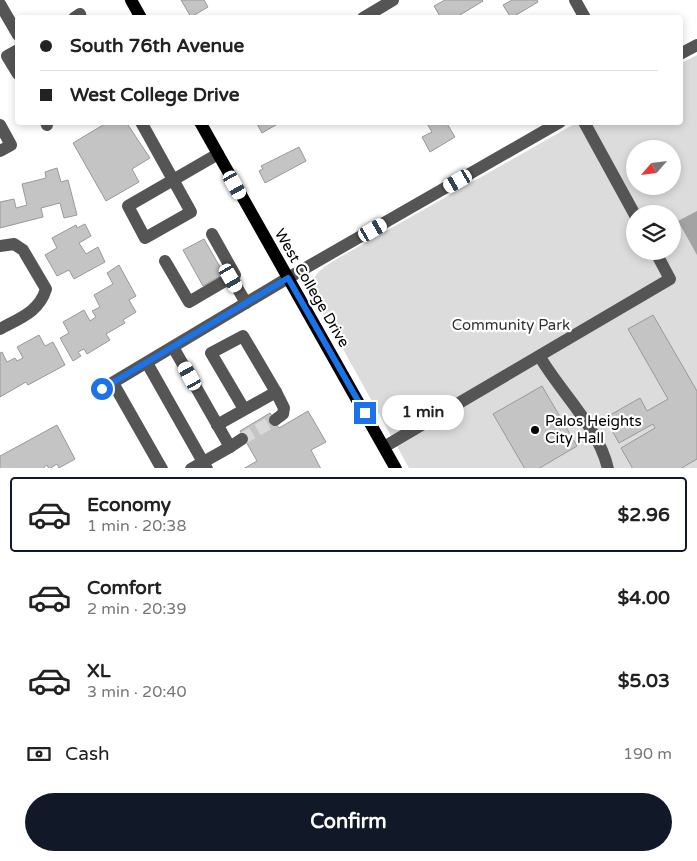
<!DOCTYPE html>
<meta charset="utf-8">
<style>
:root{--surface:#fff;--page:#f2f2f2;--text:#222;--muted:#767676;--line:#e0e0e0;--accent:#111827}
body{margin:0;font-family:"Varela Round",sans-serif;background:var(--page);color:var(--text);height:100vh;display:flex;flex-direction:column;font-size:19px;white-space:nowrap}
*{box-sizing:border-box;margin:0}
p{font-size:16px;color:var(--muted)}
.icon{flex:none;width:28px;height:28px;fill:none;stroke:currentColor;stroke-width:2;stroke-linecap:round;stroke-linejoin:round}
.map{position:relative;height:468px;overflow:hidden}
.drawer{display:flex;flex-direction:column;background:var(--surface);flex:1}
.drawer>*{flex:none}
.top-card{position:absolute;left:15px;top:15px;width:668px;height:110px;border-radius:5px;box-shadow:0 2px 8px #0003;display:grid;align-content:center;height:110px;padding:0 25px;background:var(--surface)}
.needle{width:32px;rotate:242deg}
.controls{position:absolute;left:626px;top:140px;display:grid;gap:10px}
.controls a{display:grid;place-items:center;width:55px;height:55px;border-radius:50%;background:var(--surface);box-shadow:0 2px 8px #0003;font-size:25px}
.end{position:absolute;width:22px;height:22px;margin:-11px;border:6px solid #1a73e8;background:#fff;box-shadow:0 0 0 2px #fff}
.from{border-radius:50%}
.bubble{position:absolute;height:35px;border-radius:18px;background:var(--surface);box-shadow:0 2px 8px #0003;font-size:16px;font-weight:800;line-height:35px;text-align:center}
.car{position:absolute;width:15px;height:30px;margin:-15px -8px;border-radius:6px;box-shadow:0 0 4px 1px #0007;background:linear-gradient(#fff 24%,#345 0 40%,#fff 0 76%,#345 0 86%,#fff 0)}
.top-card b{display:flex;align-items:center;gap:18px;height:48px;font-size:19px}
.top-card b+b{border-top:1px solid var(--line)}
.top-card i{width:12px;height:12px;background:var(--text)}
ul{padding:9px 0 0;list-style:none}
li{display:flex;align-items:center;gap:15px;height:75px;margin:0 10px 8px;padding:0 15px;border:2px solid transparent;border-radius:5px}
li div{flex:1}
li b{display:block;font-size:19px}
li em{font-style:normal;font-weight:800}
li.current{border-color:var(--accent)}
li>.icon{width:45px;height:45px;stroke-width:1.5}
.pay{display:flex;align-items:center;gap:12px;height:55px;padding:0 25px;font-size:19px}
.pay p{margin-inline-start:auto}
.primary-button{display:flex;gap:10px;margin-top:auto;padding:10px 25px}
.primary-button a{flex:1;height:58px;border-radius:30px;background:var(--accent);color:#fff;font-size:20px;font-weight:800;line-height:58px;text-align:center}
.map>svg:first-child{display:block}
.green{fill:#dcdcdc;fill-rule:evenodd}
.water{fill:#a3a3a3}
.building{fill:#c4c4c4;stroke:#999}
.lines{fill:none;stroke-linecap:round;stroke-linejoin:round}
.minor-tunnel{stroke:#d9d9d9;stroke-width:12;stroke-dasharray:12 6;stroke-linecap:butt}
.minor{stroke:#555;stroke-width:12}
.major{stroke:#000;stroke-width:12}
.route{stroke:#1a73e8;stroke-width:6}
.poi-dot{fill:#000;stroke:#fff;stroke-width:2}
.labels{text-anchor:middle;dominant-baseline:central;stroke-width:4.5;stroke-linejoin:round;paint-order:stroke}
.street-label{font-size:15px;fill:#000;stroke:#fff}
.park-label{font-size:15px;fill:#333;stroke:#fff}
.poi-label{font-size:15px;fill:#000;stroke:#fff;text-anchor:start}
</style>
<div class="map">
<svg width="697" height="469" viewBox="0 0 697 469">
<rect width="100%" height="100%" fill="#fff"/>
<path class="green" d="M 697,55 L 697,468 L 409,468 L 313,295 C 309,276 321,269 335,260 L 576,123 L 680,122 L 680,64 ZM 635,149 L 672,149 L 672,186 L 635,186 ZM 635,214 L 672,214 L 672,251 L 635,251 Z"/>
<polygon class="water" points="697,211 697,255 678,221"/>
<g class="building">
<polygon points="181,0 204,0 208,7 191,17"/>
<polygon points="445,0 482,0 483,1 455,18 441,18 434,6"/>
<polygon points="512,0 537,0 538,2 511,18 503,5"/>
<polygon points="108,122 126,122 150,158 132,169 139,182 106,201 73,143"/>
<polygon points="256,122 281,122 262,133"/>
<polygon points="426,122 446,122 455,137 430,152 422,137 432,132"/>
<polygon points="299,147 306,161 265,183 259,171 263,169 261,166"/>
<polygon points="57,168 61,182 68,180 77,215 64,218 60,203 41,208 43,217 0,228 0,202 14,199 16,208 27,205 22,184 46,178 45,172"/>
<polygon points="85,224 91,236 79,243 86,254 98,247 105,262 74,279 69,270 57,276 45,255 57,248 52,238 76,225 77,228"/>
<polygon points="204,239 224,274 203,286 183,250"/>
<polygon points="119,265 136,296 129,300 136,312 123,320 125,323 106,334 110,340 87,354 84,349 78,352 81,356 73,361 60,338 69,333 63,322 84,310 90,321 96,317 92,311 100,307 94,295 113,284 107,273"/>
<polygon points="653,315 697,391 697,459 680,469 633,469 621,448 655,428 653,424 619,443 605,418 640,398 647,411 668,399 628,329"/>
<polygon points="39,335 45,346 53,342 65,365 28,385 26,382 0,397 0,353 2,352 7,362 15,358 17,361 23,358 17,347"/>
<polygon points="542,386 577,446 538,469 525,469 493,414"/>
<polygon points="308,411 326,442 311,450 321,469 243,469 257,461 240,431 270,413 279,428"/>
<polygon points="57,425 75,459 59,468 57,464 49,469 47,465 42,469 0,469 0,456"/>
</g>
<g class="lines">
<polyline class="minor-tunnel" points="242,439 275,420"/>
<g class="minor">
<polyline points="575,0 585,18"/>
<polyline points="0,4 18,35"/>
<polyline points="74,18 80,14 81,18"/>
<polyline points="363,18 393,0"/>
<polyline points="18,50 7,56 18,74"/>
<polyline points="680,54 697,45"/>
<polyline points="46,122 47,125"/>
<polyline points="141,122 191,212 145,238 128,206 218,154"/>
<polyline points="584,122 635,215"/>
<polyline points="0,125 11,145 0,151"/>
<path d="M 0,246 L 14,244 L 23,250 L 46,289 C 39,312 20,318 0,329"/>
<polyline points="165,261 189,302 235,275 212,234"/>
<polyline points="231,277 246,303"/>
<polyline points="173,347 230,447 191,469"/>
<path d="M 540,357 C 561,393 599,428 608,469"/>
<polyline points="147,363 207,469"/>
<polyline points="113,383 162,469"/>
<polyline points="102,389 288,278 560,122"/>
<polyline points="275,420 283,414 284,408 276,392"/>
<polyline points="217,425 276,392 243,336 211,353 244,409"/>
<polyline points="230,447 242,439"/>
<polyline points="384,447 670,279 655,251"/>
</g>
<g class="major">
<polyline points="131,0 141,18"/>
<polyline points="200,122 396,469"/>
</g>
</g>
<g class="lines">
<polyline class="route" points="102,389 288,278 365,413"/>
</g>
<circle class="poi-dot" cx="535" cy="430" r="5"/>
<g class="labels">
<g class="street-label">
<text transform="translate(312 288) rotate(60)">West College Drive</text>
</g>
<g class="park-label">
<text x="511" y="325">Community Park</text>
</g>
<g class="poi-label">
<text x="545" y="421">Palos Heights<tspan x="545" dy="17">City Hall</tspan></text>
</g>
</g>
</svg>
<div class="controls">
<a><svg class="needle" viewBox="-14 -14 28 28"><path d="M0-13l5 13h-10z" fill="#e53935"/><path d="M0 13l5-13h-10z" fill="#767676"/></svg></a>
<a><svg class="icon" aria-label="layers" viewBox="0 0 24 24"><path d="M12 4l9 5-9 5-9-5zM3 14l9 5 9-5"/></svg></a>
</div>
<i class="end from" style="left:102px;top:389px"></i>
<i class="end" style="left:365px;top:413px"></i>
<div class="bubble" style="left:382px;top:395px;width:82px">1 min</div>
<i class="car" style="left:458px;top:181px;rotate:240deg"></i>
<i class="car" style="left:235px;top:185px;rotate:151deg"></i>
<i class="car" style="left:373px;top:230px;rotate:60deg"></i>
<i class="car" style="left:231px;top:278px;rotate:150deg"></i>
<i class="car" style="left:190px;top:376px;rotate:331deg"></i>
<div class="top-card">
<b><i class="from"></i>South 76th Avenue</b>
<b><i></i>West College Drive</b>
</div>
</div>
<section class="drawer">
<ul>
<li class="current"><svg class="icon" aria-label="car" viewBox="0 0 24 24"><path d="M5 17H2v-5l4-1 3-4h7l3 4 3 1v5h-3M9 17h6M6 11h13"/><circle cx="7" cy="17" r="2"/><circle cx="17" cy="17" r="2"/></svg><div><b>Economy</b><p>1 min · 20:38</p></div><em>$2.96</em></li>
<li><svg class="icon" aria-label="car" viewBox="0 0 24 24"><path d="M5 17H2v-5l4-1 3-4h7l3 4 3 1v5h-3M9 17h6M6 11h13"/><circle cx="7" cy="17" r="2"/><circle cx="17" cy="17" r="2"/></svg><div><b>Comfort</b><p>2 min · 20:39</p></div><em>$4.00</em></li>
<li><svg class="icon" aria-label="car" viewBox="0 0 24 24"><path d="M5 17H2v-5l4-1 3-4h7l3 4 3 1v5h-3M9 17h6M6 11h13"/><circle cx="7" cy="17" r="2"/><circle cx="17" cy="17" r="2"/></svg><div><b>XL</b><p>3 min · 20:40</p></div><em>$5.03</em></li>
</ul>
<div class="pay"><svg class="icon" aria-label="cash" viewBox="0 0 24 24"><path d="M3 7h18v10H3z"/><circle cx="12" cy="12" r="2"/></svg>Cash<p>190 m</p></div>
<div class="primary-button"><a>Confirm</a></div>
</section>
